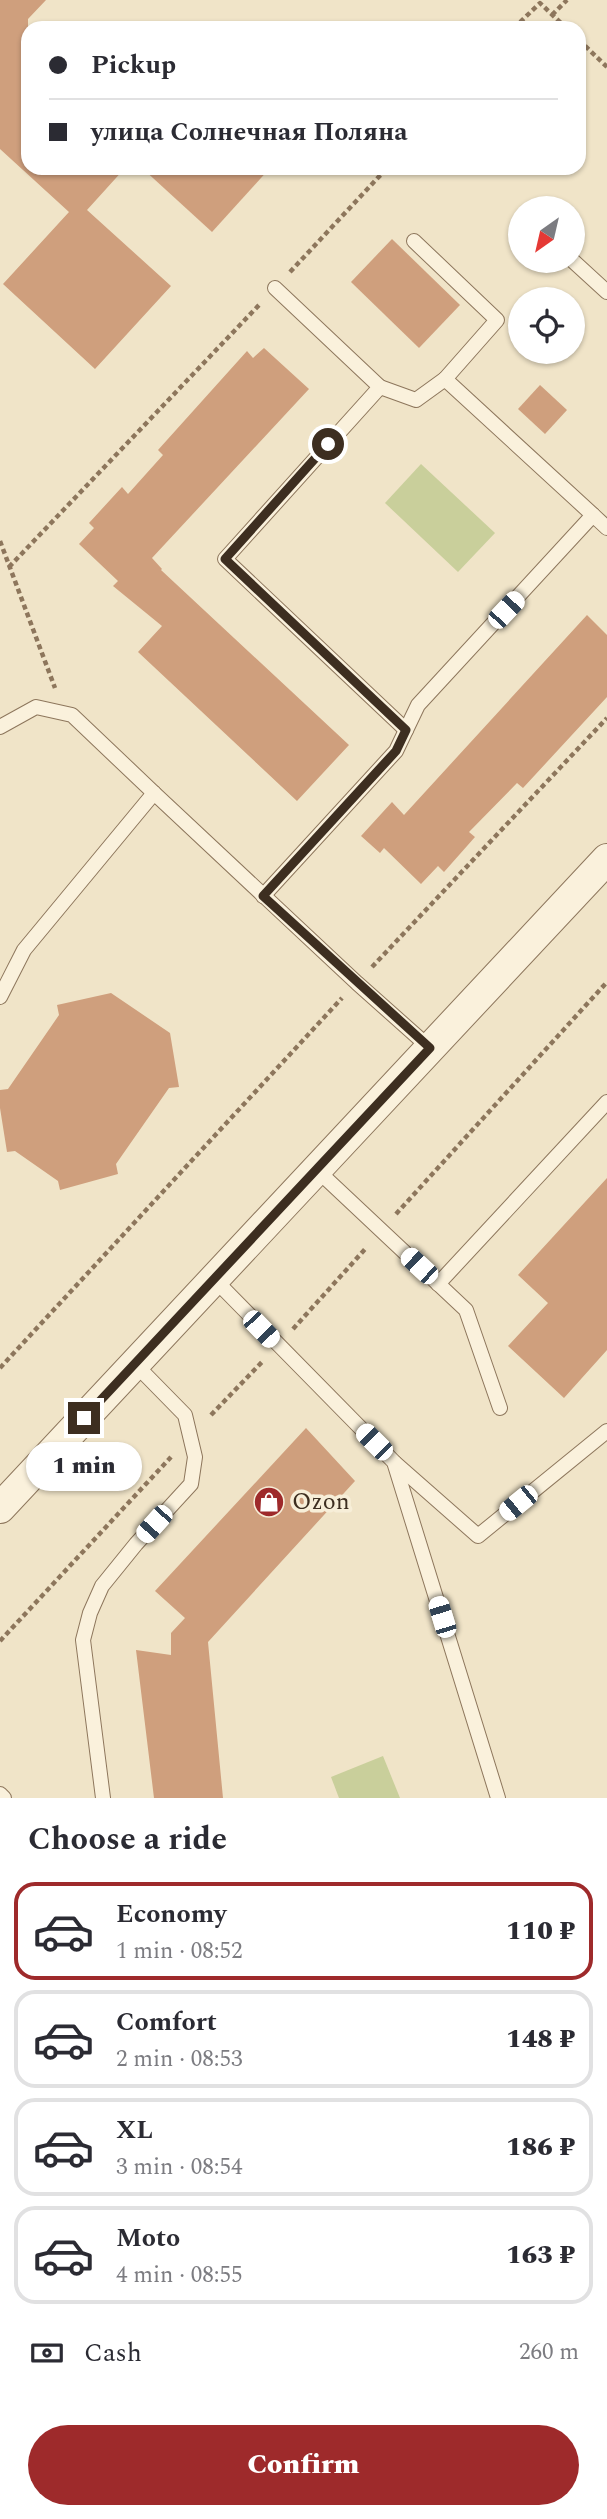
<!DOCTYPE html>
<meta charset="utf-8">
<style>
:root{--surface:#fff;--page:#f7f7f7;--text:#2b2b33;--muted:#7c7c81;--line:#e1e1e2;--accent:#9e2a2b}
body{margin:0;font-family:Spectral,serif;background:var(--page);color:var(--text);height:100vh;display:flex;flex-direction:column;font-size:26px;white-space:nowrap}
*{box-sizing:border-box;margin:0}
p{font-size:23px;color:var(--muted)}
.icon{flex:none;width:38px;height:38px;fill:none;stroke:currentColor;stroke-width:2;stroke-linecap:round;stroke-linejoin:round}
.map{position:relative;height:1798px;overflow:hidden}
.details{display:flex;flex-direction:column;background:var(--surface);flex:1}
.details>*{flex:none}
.hud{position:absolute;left:21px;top:21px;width:565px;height:154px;border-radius:21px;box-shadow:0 2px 5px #0004;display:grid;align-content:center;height:154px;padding:0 28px;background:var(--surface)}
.needle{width:46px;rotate:214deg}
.tools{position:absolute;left:508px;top:196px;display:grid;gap:14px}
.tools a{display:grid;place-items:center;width:77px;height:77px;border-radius:50%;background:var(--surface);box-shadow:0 2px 5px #0004;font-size:35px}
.end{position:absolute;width:32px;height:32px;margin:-16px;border:9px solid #3d2e20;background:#fff;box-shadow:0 0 0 4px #fff}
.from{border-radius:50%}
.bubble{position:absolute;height:49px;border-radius:24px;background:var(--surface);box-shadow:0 2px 5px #0004;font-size:23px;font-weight:800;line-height:49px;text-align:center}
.car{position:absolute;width:21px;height:42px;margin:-21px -10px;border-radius:9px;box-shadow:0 0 5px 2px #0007;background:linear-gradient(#fff 24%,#345 0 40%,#fff 0 76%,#345 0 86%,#fff 0)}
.hud b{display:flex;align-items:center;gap:24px;height:66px;font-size:26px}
.hud b+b{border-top:2px solid var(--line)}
.hud i{width:18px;height:18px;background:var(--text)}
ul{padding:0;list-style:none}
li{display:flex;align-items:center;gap:21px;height:98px;margin:0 14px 10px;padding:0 14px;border:4px solid var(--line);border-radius:21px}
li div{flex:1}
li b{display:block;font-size:26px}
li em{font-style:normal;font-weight:800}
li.active{border-color:var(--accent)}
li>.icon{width:63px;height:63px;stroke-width:1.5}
h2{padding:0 28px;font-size:32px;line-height:84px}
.pay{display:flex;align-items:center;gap:18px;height:77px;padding:0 28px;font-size:26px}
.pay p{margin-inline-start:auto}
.cta{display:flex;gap:14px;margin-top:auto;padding:14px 28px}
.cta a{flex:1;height:80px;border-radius:42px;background:var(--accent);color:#fff;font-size:28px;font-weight:800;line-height:80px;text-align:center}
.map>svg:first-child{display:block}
.green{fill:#c9cf9b}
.building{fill:#cf9f7d}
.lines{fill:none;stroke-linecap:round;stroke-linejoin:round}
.service-casing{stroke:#8d765c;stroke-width:16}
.minor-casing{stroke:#8d765c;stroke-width:32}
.path{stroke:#8d765c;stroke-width:4.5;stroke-dasharray:5 3.5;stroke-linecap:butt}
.service{stroke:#faf1dc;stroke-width:14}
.minor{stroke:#faf1dc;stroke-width:30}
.route{stroke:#3d2e20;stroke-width:9}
.labels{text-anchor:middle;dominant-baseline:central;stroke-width:7;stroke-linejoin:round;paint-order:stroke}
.poi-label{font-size:24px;fill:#3d2e20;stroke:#f7eed8;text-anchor:start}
</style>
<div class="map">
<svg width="607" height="1798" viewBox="0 0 607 1798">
<rect width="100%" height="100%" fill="#f0e4c8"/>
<g class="green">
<polygon points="421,464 495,533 458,572 385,503"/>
<polygon points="383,1756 400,1798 339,1798 331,1777"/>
</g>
<g class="building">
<polygon points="0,0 46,0 28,19 28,168 125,168 87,210 171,286 95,369 3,284 69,212 0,149"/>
<polygon points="142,168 270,168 212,232"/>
<polygon points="392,239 460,305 419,348 351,282"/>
<polygon points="264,348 309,389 152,558 162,569 161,570 349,745 297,801 138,652 162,626 113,586 118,581 79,544 94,528 89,523 122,487 128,494 163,455 158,450 247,351 253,358"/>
<polygon points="540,385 567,410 545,434 518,409"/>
<polygon points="587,615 607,635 607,697 523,788 517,783 469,832 475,837 444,872 438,866 421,884 384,848 380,853 361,836 392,802 404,815"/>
<polygon points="111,993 170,1033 179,1087 169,1088 116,1164 118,1174 60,1190 58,1181 15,1151 7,1152 0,1108 0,1090 8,1089 59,1015 57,1005"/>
<polygon points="607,1178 607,1350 564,1398 508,1346 548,1303 518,1275"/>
<polygon points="306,1428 355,1481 208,1642 223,1798 154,1798 136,1650 171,1655 171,1633 185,1618 155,1591"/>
</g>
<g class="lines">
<g class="service-casing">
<g id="service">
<polyline points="414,241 497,320 445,379"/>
<polyline points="572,260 607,292"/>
<polyline points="275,288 380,387 225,559 406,730"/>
<polyline points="380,387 416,400 445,379 593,515"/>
<polyline points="0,727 36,707 72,715 154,793"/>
<polyline points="263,896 396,751 418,705 593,515 607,528"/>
<polyline points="0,997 24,950 154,793 357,983 430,1048"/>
<polyline points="317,1170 466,1310 500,1408"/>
<polyline points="214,1279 394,1462 498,1798"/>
<polyline points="438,1284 607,1102"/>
<polyline points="395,1463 478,1536 607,1431"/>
<polyline points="0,1794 4,1798"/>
<polyline points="103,1798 83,1640 90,1613 102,1586 136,1544 191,1484 195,1457 185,1415 135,1364"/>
</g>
</g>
<g class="minor-casing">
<polyline id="minor" points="0,1508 607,859"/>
</g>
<g class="path">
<polyline points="552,15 567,0"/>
<polyline points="514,28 540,3 566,28"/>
<polyline points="579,40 607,67"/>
<polyline points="290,272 387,168"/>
<polyline points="0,541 55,688"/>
<polyline points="9,567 260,304"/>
<polyline points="372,967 607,718"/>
<polyline points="396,1214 607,982"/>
<polyline points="293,1329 367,1247"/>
<polyline points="0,1368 342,998"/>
<polyline points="211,1415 263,1361"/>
<polyline points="0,1641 171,1457"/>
</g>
<use href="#service" class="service"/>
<use href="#minor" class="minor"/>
</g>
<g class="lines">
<polyline class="route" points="84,1418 430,1048 263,896 396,751 406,730 225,559 328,444"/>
</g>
<defs>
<g id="shop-disc" transform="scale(1.575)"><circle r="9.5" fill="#9e2a2b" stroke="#f7eed8"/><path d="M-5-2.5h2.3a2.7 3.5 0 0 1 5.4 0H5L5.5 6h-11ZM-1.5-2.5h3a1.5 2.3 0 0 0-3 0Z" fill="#fff"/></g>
</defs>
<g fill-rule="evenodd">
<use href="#shop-disc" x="269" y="1502"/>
</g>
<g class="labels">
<g class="poi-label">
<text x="292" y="1502">Ozon</text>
</g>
</g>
</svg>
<div class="tools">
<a><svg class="needle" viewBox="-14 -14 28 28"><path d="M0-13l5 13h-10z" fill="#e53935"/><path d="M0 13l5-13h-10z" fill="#7c7c81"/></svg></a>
<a><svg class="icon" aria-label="locate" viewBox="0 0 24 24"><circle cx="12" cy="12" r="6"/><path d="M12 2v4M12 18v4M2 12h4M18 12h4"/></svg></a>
</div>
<i class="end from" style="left:328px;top:444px"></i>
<i class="end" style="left:84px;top:1418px"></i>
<div class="bubble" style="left:26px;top:1442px;width:116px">1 min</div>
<i class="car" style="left:506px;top:610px;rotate:43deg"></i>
<i class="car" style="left:419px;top:1266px;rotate:313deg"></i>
<i class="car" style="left:261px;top:1329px;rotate:136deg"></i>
<i class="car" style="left:374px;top:1442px;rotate:315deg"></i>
<i class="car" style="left:518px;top:1503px;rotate:231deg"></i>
<i class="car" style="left:154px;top:1524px;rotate:222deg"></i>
<i class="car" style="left:442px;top:1617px;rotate:343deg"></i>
<div class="hud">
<b><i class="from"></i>Pickup</b>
<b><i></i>улица Солнечная Поляна</b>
</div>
</div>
<section class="details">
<h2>Choose a ride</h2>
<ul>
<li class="active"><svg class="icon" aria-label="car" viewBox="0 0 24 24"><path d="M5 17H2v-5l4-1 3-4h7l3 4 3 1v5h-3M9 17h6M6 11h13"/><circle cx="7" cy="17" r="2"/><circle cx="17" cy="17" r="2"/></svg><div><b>Economy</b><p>1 min · 08:52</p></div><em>110 ₽</em></li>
<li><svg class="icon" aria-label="car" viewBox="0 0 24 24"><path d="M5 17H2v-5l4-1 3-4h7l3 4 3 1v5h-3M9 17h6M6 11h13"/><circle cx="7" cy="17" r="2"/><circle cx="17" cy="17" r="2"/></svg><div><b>Comfort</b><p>2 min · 08:53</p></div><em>148 ₽</em></li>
<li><svg class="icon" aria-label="car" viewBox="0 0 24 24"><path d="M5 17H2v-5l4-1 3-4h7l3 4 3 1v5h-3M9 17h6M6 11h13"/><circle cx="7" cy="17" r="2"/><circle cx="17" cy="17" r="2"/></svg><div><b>XL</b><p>3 min · 08:54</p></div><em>186 ₽</em></li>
<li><svg class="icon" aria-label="car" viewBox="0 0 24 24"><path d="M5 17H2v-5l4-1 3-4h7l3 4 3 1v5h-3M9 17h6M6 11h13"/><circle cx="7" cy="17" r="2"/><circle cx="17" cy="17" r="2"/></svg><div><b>Moto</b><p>4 min · 08:55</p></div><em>163 ₽</em></li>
</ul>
<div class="pay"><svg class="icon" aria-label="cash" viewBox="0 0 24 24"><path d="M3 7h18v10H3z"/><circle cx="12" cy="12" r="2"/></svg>Cash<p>260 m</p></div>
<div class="cta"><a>Confirm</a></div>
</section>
